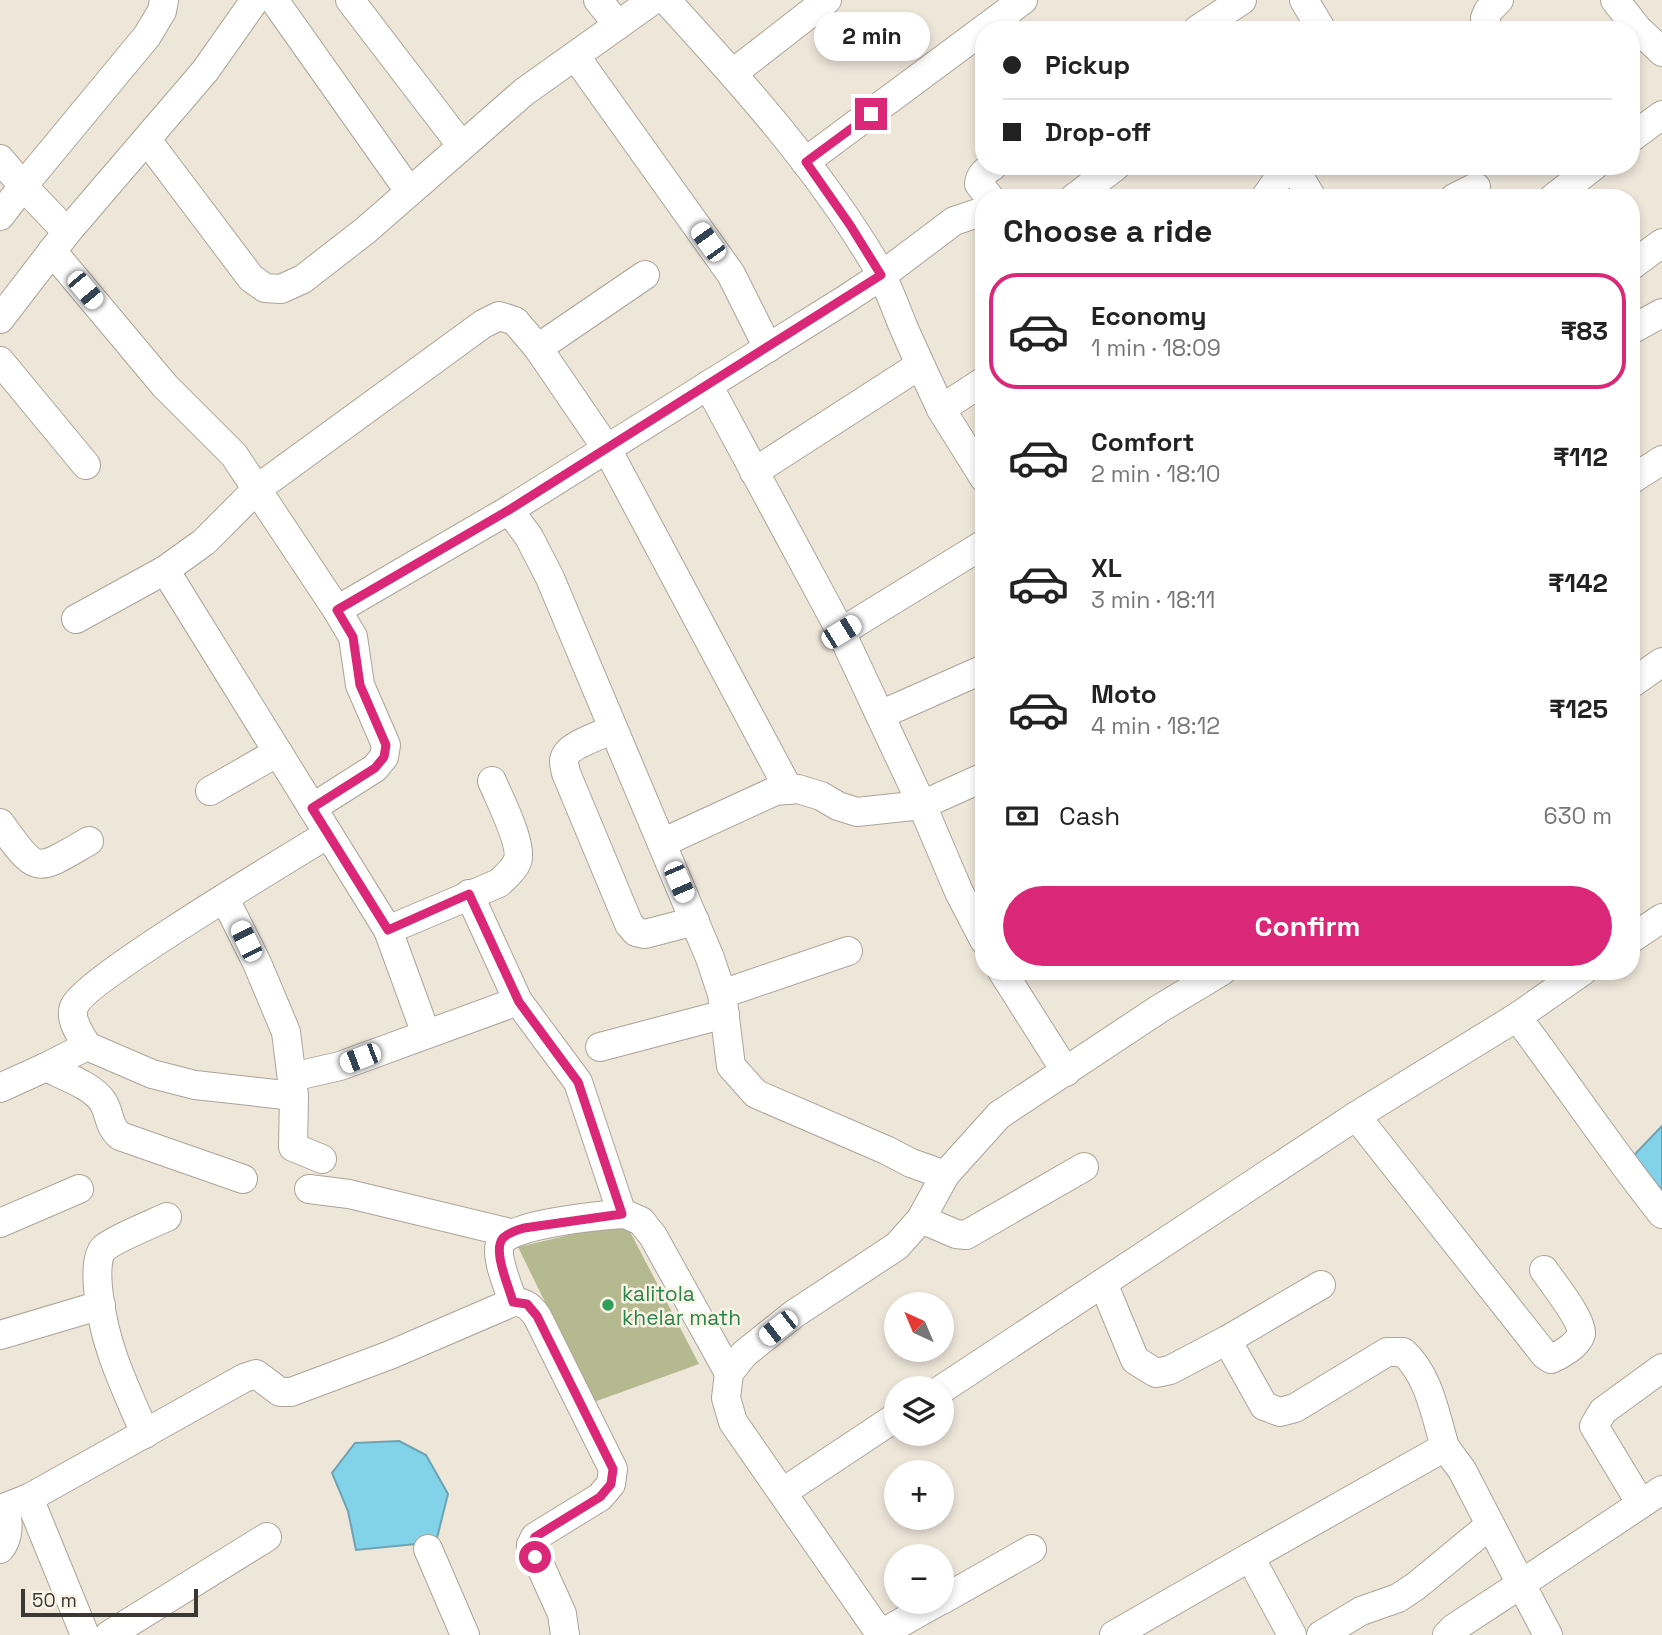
<!DOCTYPE html>
<meta charset="utf-8">
<style>
:root{--surface:#fff;--page:#f6f6f6;--text:#222;--muted:#767676;--line:#e0e0e0;--accent:#db2777}
body{margin:0;font-family:"Space Grotesk",sans-serif;background:var(--page);color:var(--text);height:100vh;display:flex;flex-direction:column;font-size:26px;white-space:nowrap}
*{box-sizing:border-box;margin:0}
p{font-size:23px;color:var(--muted)}
.icon{flex:none;width:38px;height:38px;fill:none;stroke:currentColor;stroke-width:2;stroke-linecap:round;stroke-linejoin:round}
.map{position:relative;flex:1;overflow:hidden}
.details{position:absolute;left:975px;top:189px;width:665px;height:791px;display:flex;flex-direction:column;background:var(--surface);border-radius:28px;box-shadow:0 4px 10px #0003}
.details>*{flex:none}
.guide{position:absolute;left:975px;top:21px;width:665px;height:154px;border-radius:28px;box-shadow:0 4px 10px #0003;display:grid;align-content:center;height:154px;padding:0 28px;background:var(--surface)}
.needle{width:46px;rotate:316deg}
.controls{position:absolute;left:884px;top:1292px;display:grid;gap:14px}
.controls a{display:grid;place-items:center;width:70px;height:70px;border-radius:50%;background:var(--surface);box-shadow:0 4px 10px #0003;font-size:35px}
.scale{position:absolute;left:21px;bottom:18px;width:177px;box-sizing:border-box;padding-left:7px;border:4px solid #3b3833;border-top:0;font-size:19px;line-height:24px;white-space:nowrap;color:#3b3833;-webkit-text-stroke:5px #fcf3e7;paint-order:stroke}
.end{position:absolute;width:32px;height:32px;margin:-16px;border:9px solid #db2777;background:#fff;box-shadow:0 0 0 4px #fff}
.from{border-radius:50%}
.bubble{position:absolute;height:49px;border-radius:24px;background:var(--surface);box-shadow:0 4px 10px #0003;font-size:23px;font-weight:700;line-height:49px;text-align:center}
.car{position:absolute;width:21px;height:42px;margin:-21px -10px;border-radius:9px;box-shadow:0 0 5px 2px #0007;background:linear-gradient(#fff 24%,#345 0 40%,#fff 0 76%,#345 0 86%,#fff 0)}
.guide b{display:flex;align-items:center;gap:24px;height:66px;font-size:26px}
.guide b+b{border-top:2px solid var(--line)}
.guide i{width:18px;height:18px;background:var(--text)}
ul{padding:0;list-style:none}
li{display:flex;align-items:center;gap:21px;height:116px;margin:0 14px 10px;padding:0 14px;border:4px solid transparent;border-radius:28px}
li div{flex:1}
li b{display:block;font-size:26px}
li em{font-style:normal;font-weight:700}
li.selected{border-color:var(--accent)}
li>.icon{width:63px;height:63px;stroke-width:1.5}
h2{padding:0 28px;font-size:32px;line-height:84px}
.pay{display:flex;align-items:center;gap:18px;height:77px;padding:0 28px;font-size:26px}
.pay p{margin-inline-start:auto}
.button{display:flex;gap:14px;margin-top:auto;padding:14px 28px}
.button a{flex:1;height:80px;border-radius:42px;background:var(--accent);color:#fff;font-size:28px;font-weight:700;line-height:80px;text-align:center}
.map>svg:first-child{display:block}
.green{fill:#b4b990}
.water{fill:#82d2ea;stroke:#6da4b3;stroke-width:2}
.lines{fill:none;stroke-linecap:round;stroke-linejoin:round}
.minor-casing{stroke:#aba398;stroke-width:30}
.minor{stroke:#fff;stroke-width:28}
.route{stroke:#db2777;stroke-width:9}
.leisure-dot{fill:#2e9e5b;stroke:#fcf3e7;stroke-width:2.5}
.labels{text-anchor:middle;dominant-baseline:central;stroke-width:5;stroke-linejoin:round;paint-order:stroke}
.leisure-label{font-size:21px;fill:#27864d;stroke:#fcf3e7;text-anchor:start}
</style>
<div class="map">
<svg width="1662" height="1635" viewBox="0 0 1662 1635">
<rect width="100%" height="100%" fill="#efe6da"/>
<polygon class="green" points="625,1222 699,1364 594,1402 518,1247"/>
<g class="water">
<polygon points="1662,1126 1662,1191 1634,1155"/>
<polygon points="399,1441 426,1455 448,1494 436,1542 356,1550 348,1511 332,1473 355,1443"/>
</g>
<g class="lines">
<g class="minor-casing">
<g id="minor">
<polyline points="274,0 409,191"/>
<polyline points="350,0 461,145"/>
<polyline points="598,0 618,25"/>
<path d="M 666,0 C 744,85 822,172 880,272 C 889,289 896,309 903,326 C 915,354 928,381 941,409 L 984,381"/>
<polyline points="1304,0 1320,27 1316,30"/>
<polyline points="1615,0 1637,28 1662,52"/>
<polyline points="1197,30 1242,0"/>
<polyline points="1488,30 1485,18 1488,11 1499,0"/>
<polyline points="576,57 731,274 768,348"/>
<polyline points="733,73 827,0"/>
<polyline points="1631,138 1662,115"/>
<polyline points="147,140 251,278 265,288 281,289 303,279 366,230 524,92 653,0"/>
<polyline points="0,159 23,186 0,216"/>
<polyline points="805,162 1023,0"/>
<polyline points="1293,166 1312,198"/>
<path d="M 990,198 L 979,184 C 980,174 986,171 993,166"/>
<polyline points="1074,198 1116,166"/>
<polyline points="1265,198 1287,166"/>
<polyline points="1454,198 1476,187"/>
<polyline points="1553,198 1594,166"/>
<polyline points="67,232 23,186 147,36 162,11 164,0"/>
<polyline points="52,251 165,386 234,455 337,610 509,510"/>
<polyline points="1631,266 1662,243"/>
<polyline points="0,319 67,232 205,71 255,0"/>
<polyline points="1631,330 1662,313"/>
<polyline points="538,348 645,275"/>
<polyline points="0,361 86,465"/>
<polyline points="708,385 841,632 922,805 959,892 984,940"/>
<polyline points="941,409 984,478"/>
<polyline points="754,472 920,365"/>
<polyline points="1631,480 1662,460"/>
<polyline points="165,570 388,930 426,1034"/>
<polyline points="76,619 165,570 204,542 257,489 483,324 499,316 515,321 538,348 607,449 789,790"/>
<polyline points="841,632 984,544"/>
<polyline points="1631,684 1662,662"/>
<polyline points="880,715 984,669"/>
<path d="M 613,729 C 602,735 572,744 566,755 C 562,761 565,767 566,773 L 629,924 L 636,932 L 645,934 L 695,921"/>
<polyline points="210,791 278,752"/>
<polyline points="312,808 375,768 384,757 386,745 360,685 353,637 337,610"/>
<path d="M 0,823 C 38,876 35,872 89,841"/>
<polyline points="662,843 775,791 798,789 821,796 838,806 857,812 922,805 984,777"/>
<polyline points="469,894 518,1001 578,1082 622,1214"/>
<polyline points="225,899 257,963 286,1032 294,1096 293,1147 322,1159"/>
<path d="M 388,930 L 499,883 C 506,876 513,871 517,862 C 524,846 499,798 492,781"/>
<polyline points="1631,939 1662,918"/>
<polyline points="1002,971 1066,1072"/>
<polyline points="722,994 848,951"/>
<path d="M 1517,1017 C 1566,1082 1611,1150 1662,1214"/>
<path d="M 87,1046 C 81,1035 69,1020 74,1007 C 83,981 291,857 328,834"/>
<polyline points="600,1047 725,1014"/>
<polyline points="46,1067 87,1046 152,1074 195,1085 294,1096"/>
<polyline points="292,1077 340,1066 518,1001"/>
<path d="M 0,1088 L 46,1067 C 63,1076 92,1085 103,1102 C 111,1115 107,1124 120,1136 L 243,1179"/>
<path d="M 1356,1116 L 1545,1355 L 1551,1359 C 1561,1355 1578,1345 1581,1334 C 1583,1320 1552,1282 1544,1270"/>
<polyline points="945,1175 911,1163 886,1150 756,1094 731,1066 722,994 710,958 550,578 529,537 509,510 846,299 881,276 954,221 984,211"/>
<polyline points="309,1189 349,1194 510,1233"/>
<polyline points="921,1219 956,1234 966,1235 1084,1167"/>
<polyline points="0,1223 79,1189"/>
<polyline points="1103,1283 1135,1360 1156,1373 1170,1370 1227,1340 1321,1285"/>
<path d="M 513,1302 C 509,1288 495,1258 500,1244 C 506,1224 604,1215 625,1214 L 641,1221 L 653,1236 L 729,1373"/>
<polyline points="0,1335 101,1305"/>
<path d="M 1227,1340 L 1264,1406 L 1280,1412 L 1295,1408 L 1387,1352 L 1403,1352 C 1429,1375 1435,1414 1445,1447"/>
<polyline points="942,1389 1356,1116 1517,1017 1583,971"/>
<path d="M 145,1434 C 134,1407 121,1381 112,1353 C 105,1333 88,1264 104,1248 C 116,1238 152,1224 167,1217"/>
<polyline points="783,1492 896,1417"/>
<polyline points="29,1498 85,1635"/>
<polyline points="1641,1504 1594,1426 1603,1411 1662,1368"/>
<path d="M 0,1549 C 10,1537 8,1522 6,1507 L 29,1498 L 244,1378 L 256,1374 L 280,1392 L 291,1392 L 390,1355 L 513,1302 C 526,1302 530,1307 537,1316 L 613,1469 L 611,1484 L 600,1497 L 535,1537 L 531,1545 L 562,1614 L 565,1635"/>
<polyline points="428,1549 465,1635"/>
<polyline points="942,1600 1032,1549"/>
<polyline points="881,1634 939,1601"/>
<polyline points="109,1635 267,1537"/>
<polyline points="881,1635 733,1422 726,1398 729,1373 744,1354 794,1314 897,1246 921,1219 945,1175 999,1115 1159,1009 1222,971"/>
<polyline points="1114,1635 1250,1557"/>
<polyline points="1292,1635 1250,1557 1445,1447 1462,1470 1521,1584 1454,1628 1447,1635"/>
<polyline points="1321,1635 1361,1611 1398,1598 1416,1586 1490,1525"/>
<polyline points="1548,1635 1521,1584 1662,1490"/>
</g>
</g>
<use href="#minor" class="minor"/>
</g>
<g class="lines">
<path class="route" d="M 535,1557 L 531,1545 L 535,1537 L 600,1497 L 611,1484 L 613,1469 L 537,1316 L 527,1304 L 513,1302 C 509,1287 492,1250 503,1238 C 509,1232 517,1230 524,1228 L 622,1214 L 578,1082 L 519,1002 L 469,894 L 388,930 L 312,808 L 375,768 L 384,757 L 386,745 L 360,685 L 353,637 L 337,610 L 509,510 L 881,275 L 850,225 L 806,162 L 871,114"/>
</g>
<circle class="leisure-dot" cx="608" cy="1305" r="7"/>
<g class="labels">
<g class="leisure-label">
<text x="622" y="1293">kalitola<tspan x="622" dy="24">khelar math</tspan></text>
</g>
</g>
</svg>
<div class="controls">
<a><svg class="needle" viewBox="-14 -14 28 28"><path d="M0-13l5 13h-10z" fill="#e53935"/><path d="M0 13l5-13h-10z" fill="#767676"/></svg></a>
<a><svg class="icon" aria-label="layers" viewBox="0 0 24 24"><path d="M12 4l9 5-9 5-9-5zM3 14l9 5 9-5"/></svg></a>
<a>+</a>
<a>−</a>
</div>
<div class="scale">50 m</div>
<i class="end from" style="left:535px;top:1557px"></i>
<i class="end" style="left:871px;top:114px"></i>
<div class="bubble" style="left:814px;top:12px;width:116px">2 min</div>
<i class="car" style="left:708px;top:242px;rotate:324deg"></i>
<i class="car" style="left:85px;top:290px;rotate:140deg"></i>
<i class="car" style="left:841px;top:632px;rotate:58deg"></i>
<i class="car" style="left:679px;top:882px;rotate:157deg"></i>
<i class="car" style="left:246px;top:941px;rotate:334deg"></i>
<i class="car" style="left:360px;top:1058px;rotate:249deg"></i>
<i class="car" style="left:778px;top:1328px;rotate:232deg"></i>
<div class="guide">
<b><i class="from"></i>Pickup</b>
<b><i></i>Drop-off</b>
</div>
<section class="details">
<h2>Choose a ride</h2>
<ul>
<li class="selected"><svg class="icon" aria-label="car" viewBox="0 0 24 24"><path d="M5 17H2v-5l4-1 3-4h7l3 4 3 1v5h-3M9 17h6M6 11h13"/><circle cx="7" cy="17" r="2"/><circle cx="17" cy="17" r="2"/></svg><div><b>Economy</b><p>1 min · 18:09</p></div><em>₹83</em></li>
<li><svg class="icon" aria-label="car" viewBox="0 0 24 24"><path d="M5 17H2v-5l4-1 3-4h7l3 4 3 1v5h-3M9 17h6M6 11h13"/><circle cx="7" cy="17" r="2"/><circle cx="17" cy="17" r="2"/></svg><div><b>Comfort</b><p>2 min · 18:10</p></div><em>₹112</em></li>
<li><svg class="icon" aria-label="car" viewBox="0 0 24 24"><path d="M5 17H2v-5l4-1 3-4h7l3 4 3 1v5h-3M9 17h6M6 11h13"/><circle cx="7" cy="17" r="2"/><circle cx="17" cy="17" r="2"/></svg><div><b>XL</b><p>3 min · 18:11</p></div><em>₹142</em></li>
<li><svg class="icon" aria-label="car" viewBox="0 0 24 24"><path d="M5 17H2v-5l4-1 3-4h7l3 4 3 1v5h-3M9 17h6M6 11h13"/><circle cx="7" cy="17" r="2"/><circle cx="17" cy="17" r="2"/></svg><div><b>Moto</b><p>4 min · 18:12</p></div><em>₹125</em></li>
</ul>
<div class="pay"><svg class="icon" aria-label="cash" viewBox="0 0 24 24"><path d="M3 7h18v10H3z"/><circle cx="12" cy="12" r="2"/></svg>Cash<p>630 m</p></div>
<div class="button"><a>Confirm</a></div>
</section>
</div>
